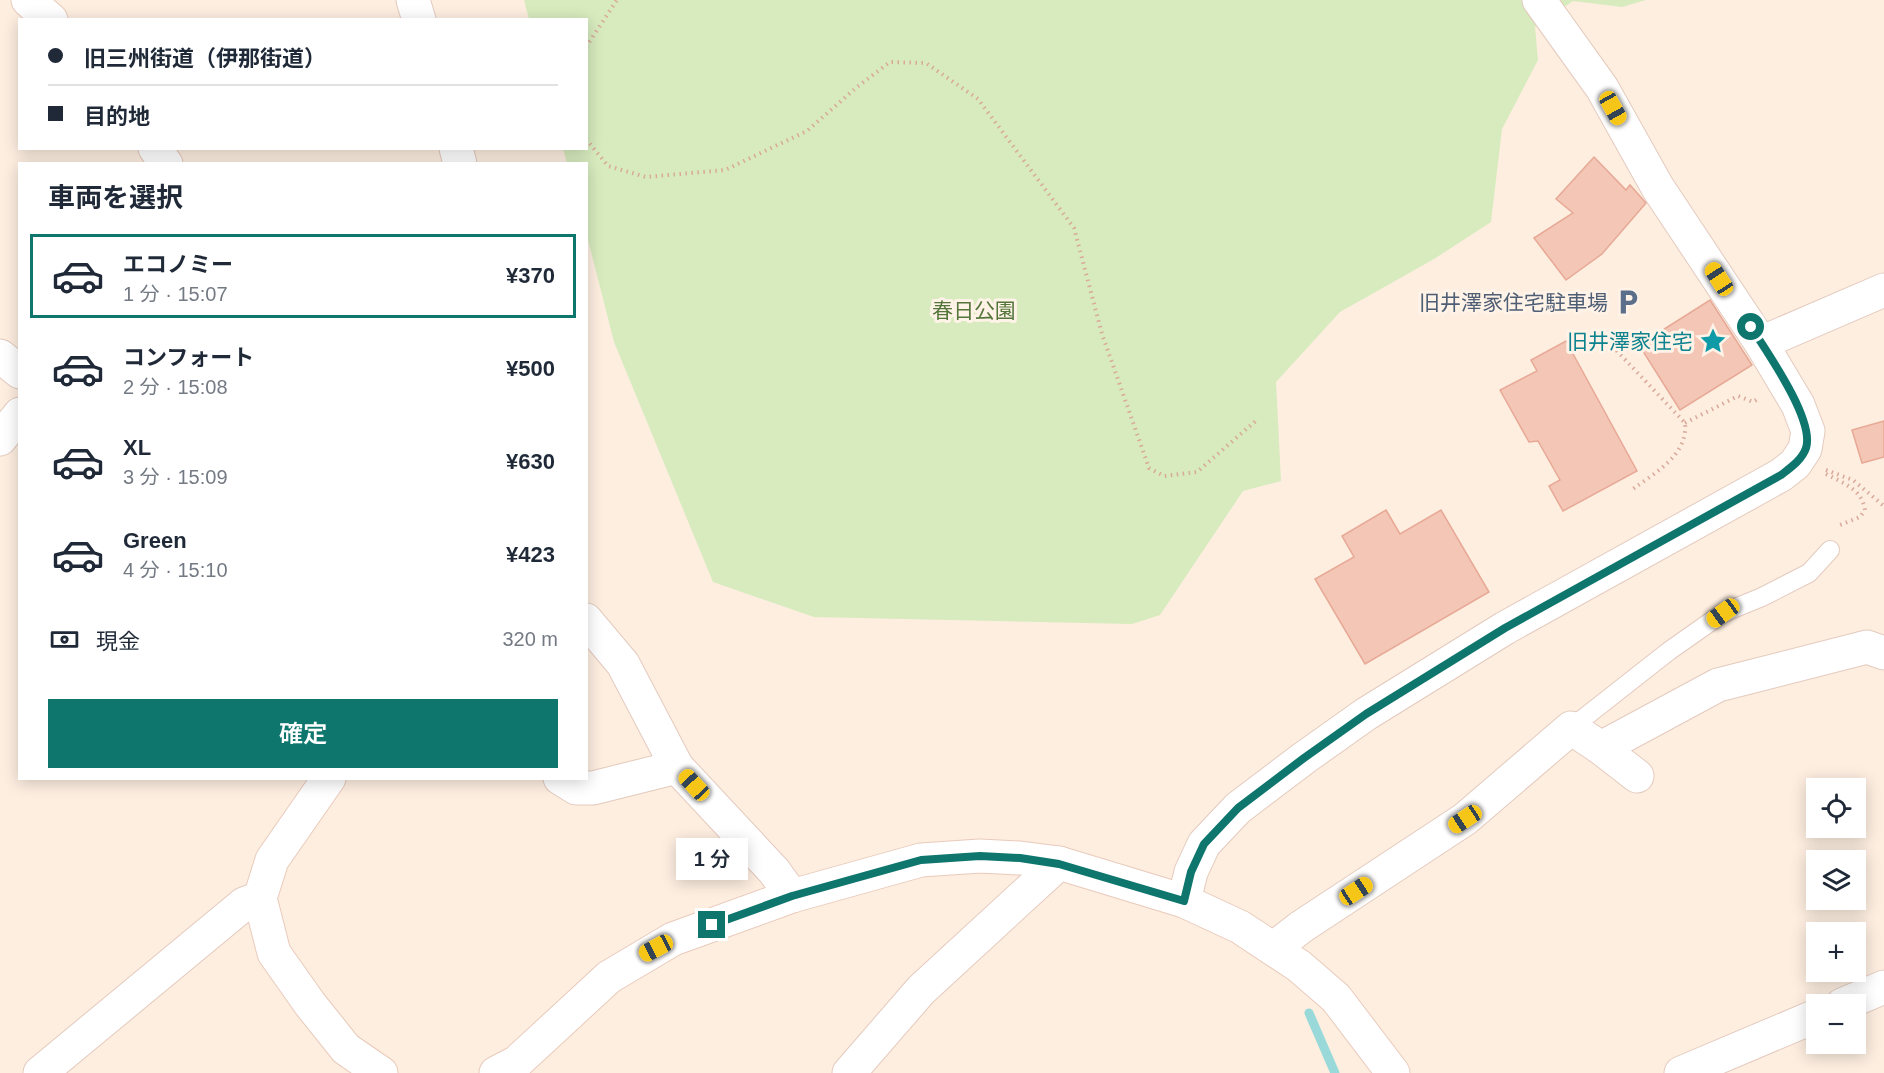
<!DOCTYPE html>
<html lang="ja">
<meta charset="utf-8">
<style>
:root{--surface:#fff;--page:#f6f6f7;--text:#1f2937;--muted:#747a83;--line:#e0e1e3;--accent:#0f766e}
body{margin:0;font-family:Arial,"Noto Sans JP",sans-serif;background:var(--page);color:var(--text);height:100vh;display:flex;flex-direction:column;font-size:22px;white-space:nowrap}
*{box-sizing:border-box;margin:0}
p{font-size:20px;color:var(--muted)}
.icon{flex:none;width:33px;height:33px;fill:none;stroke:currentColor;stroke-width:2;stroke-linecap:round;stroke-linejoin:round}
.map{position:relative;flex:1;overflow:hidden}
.side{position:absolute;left:18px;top:162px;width:570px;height:618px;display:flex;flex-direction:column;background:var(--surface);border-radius:0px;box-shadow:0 3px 15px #0003}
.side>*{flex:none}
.banner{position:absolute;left:18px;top:18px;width:570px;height:132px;border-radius:0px;box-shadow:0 3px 15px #0003;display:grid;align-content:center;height:132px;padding:0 30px;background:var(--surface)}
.tools{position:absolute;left:1806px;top:778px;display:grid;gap:12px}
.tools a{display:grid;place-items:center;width:60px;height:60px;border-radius:0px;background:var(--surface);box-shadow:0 3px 15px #0003;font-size:30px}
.end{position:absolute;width:27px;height:27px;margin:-14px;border:8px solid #0f766e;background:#fff;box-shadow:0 0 0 3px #fff}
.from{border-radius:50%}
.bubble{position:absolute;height:42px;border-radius:0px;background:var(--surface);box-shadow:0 3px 15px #0003;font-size:20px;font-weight:600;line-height:42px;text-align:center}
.car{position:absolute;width:18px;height:36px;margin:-18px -9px;border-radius:8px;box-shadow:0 0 4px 2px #0007;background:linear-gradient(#f5c518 24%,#345 0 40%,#f5c518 0 76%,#345 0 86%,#f5c518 0)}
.banner b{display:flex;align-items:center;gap:21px;height:57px;font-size:22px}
.banner b+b{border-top:2px solid var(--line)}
.banner i{width:15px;height:15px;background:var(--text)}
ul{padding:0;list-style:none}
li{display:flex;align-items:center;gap:18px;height:84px;margin:0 12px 9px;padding:0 18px;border:3px solid transparent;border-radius:0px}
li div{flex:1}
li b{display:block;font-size:22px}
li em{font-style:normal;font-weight:600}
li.on{border-color:var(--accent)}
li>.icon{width:54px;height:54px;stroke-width:1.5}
h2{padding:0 30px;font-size:27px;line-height:72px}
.pay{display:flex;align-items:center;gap:15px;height:66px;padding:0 30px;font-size:22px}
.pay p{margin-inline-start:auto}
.cta{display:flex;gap:12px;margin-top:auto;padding:12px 30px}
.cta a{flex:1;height:69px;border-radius:0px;background:var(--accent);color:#fff;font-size:24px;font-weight:600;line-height:69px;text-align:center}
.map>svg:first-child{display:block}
.green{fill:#d7ebbe}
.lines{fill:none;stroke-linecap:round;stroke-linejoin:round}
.stream{stroke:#99d9da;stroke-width:9}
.building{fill:#f4c6b6;stroke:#e7a996;stroke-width:1.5}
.lane-casing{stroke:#e4cabe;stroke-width:20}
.street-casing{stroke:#e4cabe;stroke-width:35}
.secondary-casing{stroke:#e9cabb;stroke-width:35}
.path{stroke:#d9a99a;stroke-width:4;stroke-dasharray:1.5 4.5;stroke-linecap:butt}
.lane{stroke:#fff;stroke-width:18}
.street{stroke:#fff;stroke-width:33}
.secondary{stroke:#fff;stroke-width:33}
.route{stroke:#0f766e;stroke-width:8}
.labels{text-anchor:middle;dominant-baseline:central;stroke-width:6;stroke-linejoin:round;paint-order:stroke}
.service-label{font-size:21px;fill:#4e5e75;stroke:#fff2e7;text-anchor:end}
.park-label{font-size:21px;fill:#55763b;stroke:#fff2e7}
.culture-label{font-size:21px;fill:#0d838f;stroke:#fff2e7;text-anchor:end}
</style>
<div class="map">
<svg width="1884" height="1073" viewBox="0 0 1884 1073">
<rect width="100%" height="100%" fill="#fdeee0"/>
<polygon class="green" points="524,0 1646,0 1622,7 1573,1 1535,27 1538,60 1502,129 1491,222 1434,259 1340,312 1276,382 1281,481 1243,491 1160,615 1132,624 814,617 713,582 614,342 587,236 586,164 567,163 563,149 586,148 586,20 529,19"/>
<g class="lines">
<polyline class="stream" points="1309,1013 1335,1073"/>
</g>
<g class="building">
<polygon points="1594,157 1626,190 1630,185 1646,203 1602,254 1566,280 1534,238 1573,213 1556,199"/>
<polygon points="1710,300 1752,365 1680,410 1639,345"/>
<polygon points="1566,341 1637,471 1563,511 1549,486 1560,480 1538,441 1529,442 1500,390 1537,371 1531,360"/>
<polygon points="1884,421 1884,457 1862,463 1852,430"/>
<polygon points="1386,510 1400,534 1441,510 1489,592 1365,664 1315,579 1354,557 1342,536"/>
</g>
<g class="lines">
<g class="lane-casing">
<polyline id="lane" points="1571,728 1669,651 1723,613 1762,597 1809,573 1830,550"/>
</g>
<g class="street-casing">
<g id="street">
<polyline points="413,0 419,20"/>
<polyline points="456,148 460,164"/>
<polyline points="1761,343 1884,290"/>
<polyline points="0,356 20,372"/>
<polyline points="0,439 20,414"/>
<polyline points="586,620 623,664 677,767 774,871 792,896"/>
<polyline points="1601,748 1718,685 1867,647 1884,653"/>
<polyline points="560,778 576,788 593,788 677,767"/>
<polyline points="1184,901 1191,872 1204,844 1238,808 1304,758 1366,714 1505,628 1781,475 1795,464 1805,449 1808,431 1798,405 1761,343 1658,188 1602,88 1539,0"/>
<polyline points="1274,948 1301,927 1465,819 1571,728 1601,748 1637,776"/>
<polyline points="1842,1005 1884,987"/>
<polyline points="40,1073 244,904 260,898"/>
<polyline points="849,1073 921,990 1059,863"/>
<polyline points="1681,1073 1816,1016"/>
</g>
</g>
<g class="secondary-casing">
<g id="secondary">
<polyline points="28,0 51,20"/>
<polyline points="155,148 166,164"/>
<polyline points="329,778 272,860 260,898 274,953 310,1004 346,1049 381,1073"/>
<polyline points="496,1073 517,1062 609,977 673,939 792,896 921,860 980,856 1020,858 1059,863 1184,901 1240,927 1299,966 1336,998 1393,1073"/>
</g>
</g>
<g class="path">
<polyline points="586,47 617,0"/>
<polyline points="586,139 608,166 646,177 725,170 807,131 857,87 890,62 926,63 978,99 1074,228 1102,334 1149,468 1164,476 1197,472 1258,419"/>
<path d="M 1600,333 L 1685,423 C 1688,455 1656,472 1633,489"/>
<polyline points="1685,423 1738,396 1753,402 1758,399"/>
<polyline points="1826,470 1853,480 1884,506"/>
<path d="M 1826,474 C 1843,483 1862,489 1865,510 L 1860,517 L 1840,525 L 1839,529"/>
</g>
<use href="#lane" class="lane"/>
<use href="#street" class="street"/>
<use href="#secondary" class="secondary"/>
</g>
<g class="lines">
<path class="route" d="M 712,925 L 792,896 L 921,860 L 980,856 L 1020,858 L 1059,864 L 1184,901 L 1191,872 L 1204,844 L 1238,808 L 1304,758 L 1366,714 L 1505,628 L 1781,475 C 1790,468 1802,460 1806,448 C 1815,420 1767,352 1751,327"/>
</g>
<defs>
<g id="parking-bare" transform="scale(2.07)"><path d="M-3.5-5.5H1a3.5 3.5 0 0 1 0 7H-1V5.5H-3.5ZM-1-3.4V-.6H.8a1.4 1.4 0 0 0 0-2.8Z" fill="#5c6f8a" stroke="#fff2e7" stroke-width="2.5" paint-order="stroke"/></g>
<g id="sight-bare" transform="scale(2.07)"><path d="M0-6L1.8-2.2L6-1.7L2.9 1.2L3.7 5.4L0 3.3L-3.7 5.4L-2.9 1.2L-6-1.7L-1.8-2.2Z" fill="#0f9aa8" stroke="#fff2e7" stroke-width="2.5" paint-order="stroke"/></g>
</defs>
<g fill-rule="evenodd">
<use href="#parking-bare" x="1628" y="302"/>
<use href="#sight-bare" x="1713" y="341"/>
</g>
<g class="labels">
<g class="service-label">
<text x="1608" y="302">旧井澤家住宅駐車場</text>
</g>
<g class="park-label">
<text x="974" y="310">春日公園</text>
</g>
<g class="culture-label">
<text x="1693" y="341">旧井澤家住宅</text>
</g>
</g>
</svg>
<div class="tools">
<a><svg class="icon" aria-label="locate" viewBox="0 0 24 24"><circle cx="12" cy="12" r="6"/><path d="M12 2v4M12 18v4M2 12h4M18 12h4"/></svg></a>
<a><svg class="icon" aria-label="layers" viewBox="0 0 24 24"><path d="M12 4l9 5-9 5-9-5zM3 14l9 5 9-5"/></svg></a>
<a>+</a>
<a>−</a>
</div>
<i class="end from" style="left:1751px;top:327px"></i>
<i class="end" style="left:712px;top:925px"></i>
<div class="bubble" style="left:676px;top:838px;width:72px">1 分</div>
<i class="car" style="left:1613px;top:108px;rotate:151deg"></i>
<i class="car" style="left:1719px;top:279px;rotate:327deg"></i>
<i class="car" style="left:1723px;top:613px;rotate:234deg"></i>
<i class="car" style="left:694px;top:785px;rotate:317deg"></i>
<i class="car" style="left:1465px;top:819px;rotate:237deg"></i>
<i class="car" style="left:1356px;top:891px;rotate:57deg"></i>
<i class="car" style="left:656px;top:948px;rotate:242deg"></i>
<div class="banner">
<b><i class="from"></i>旧三州街道（伊那街道）</b>
<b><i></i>目的地</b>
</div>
<section class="side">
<h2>車両を選択</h2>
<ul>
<li class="on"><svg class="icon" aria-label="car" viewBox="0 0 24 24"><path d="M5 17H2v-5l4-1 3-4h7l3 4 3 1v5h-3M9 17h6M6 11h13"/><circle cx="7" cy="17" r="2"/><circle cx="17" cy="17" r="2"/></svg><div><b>エコノミー</b><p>1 分 · 15:07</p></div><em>¥370</em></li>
<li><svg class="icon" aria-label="car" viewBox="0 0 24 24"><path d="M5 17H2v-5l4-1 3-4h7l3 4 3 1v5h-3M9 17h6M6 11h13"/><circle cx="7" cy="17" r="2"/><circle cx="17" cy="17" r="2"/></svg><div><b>コンフォート</b><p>2 分 · 15:08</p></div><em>¥500</em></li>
<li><svg class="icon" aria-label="car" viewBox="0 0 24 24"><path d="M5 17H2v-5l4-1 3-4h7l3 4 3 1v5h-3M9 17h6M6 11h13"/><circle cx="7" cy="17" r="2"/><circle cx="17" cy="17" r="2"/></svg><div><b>XL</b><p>3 分 · 15:09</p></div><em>¥630</em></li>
<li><svg class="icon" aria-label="car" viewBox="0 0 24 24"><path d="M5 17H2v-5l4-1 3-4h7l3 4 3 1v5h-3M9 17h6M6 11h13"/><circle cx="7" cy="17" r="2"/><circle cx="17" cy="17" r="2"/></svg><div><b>Green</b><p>4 分 · 15:10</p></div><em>¥423</em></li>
</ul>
<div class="pay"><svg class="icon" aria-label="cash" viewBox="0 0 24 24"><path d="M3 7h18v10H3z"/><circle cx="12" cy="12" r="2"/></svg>現金<p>320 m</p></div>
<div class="cta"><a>確定</a></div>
</section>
</div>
